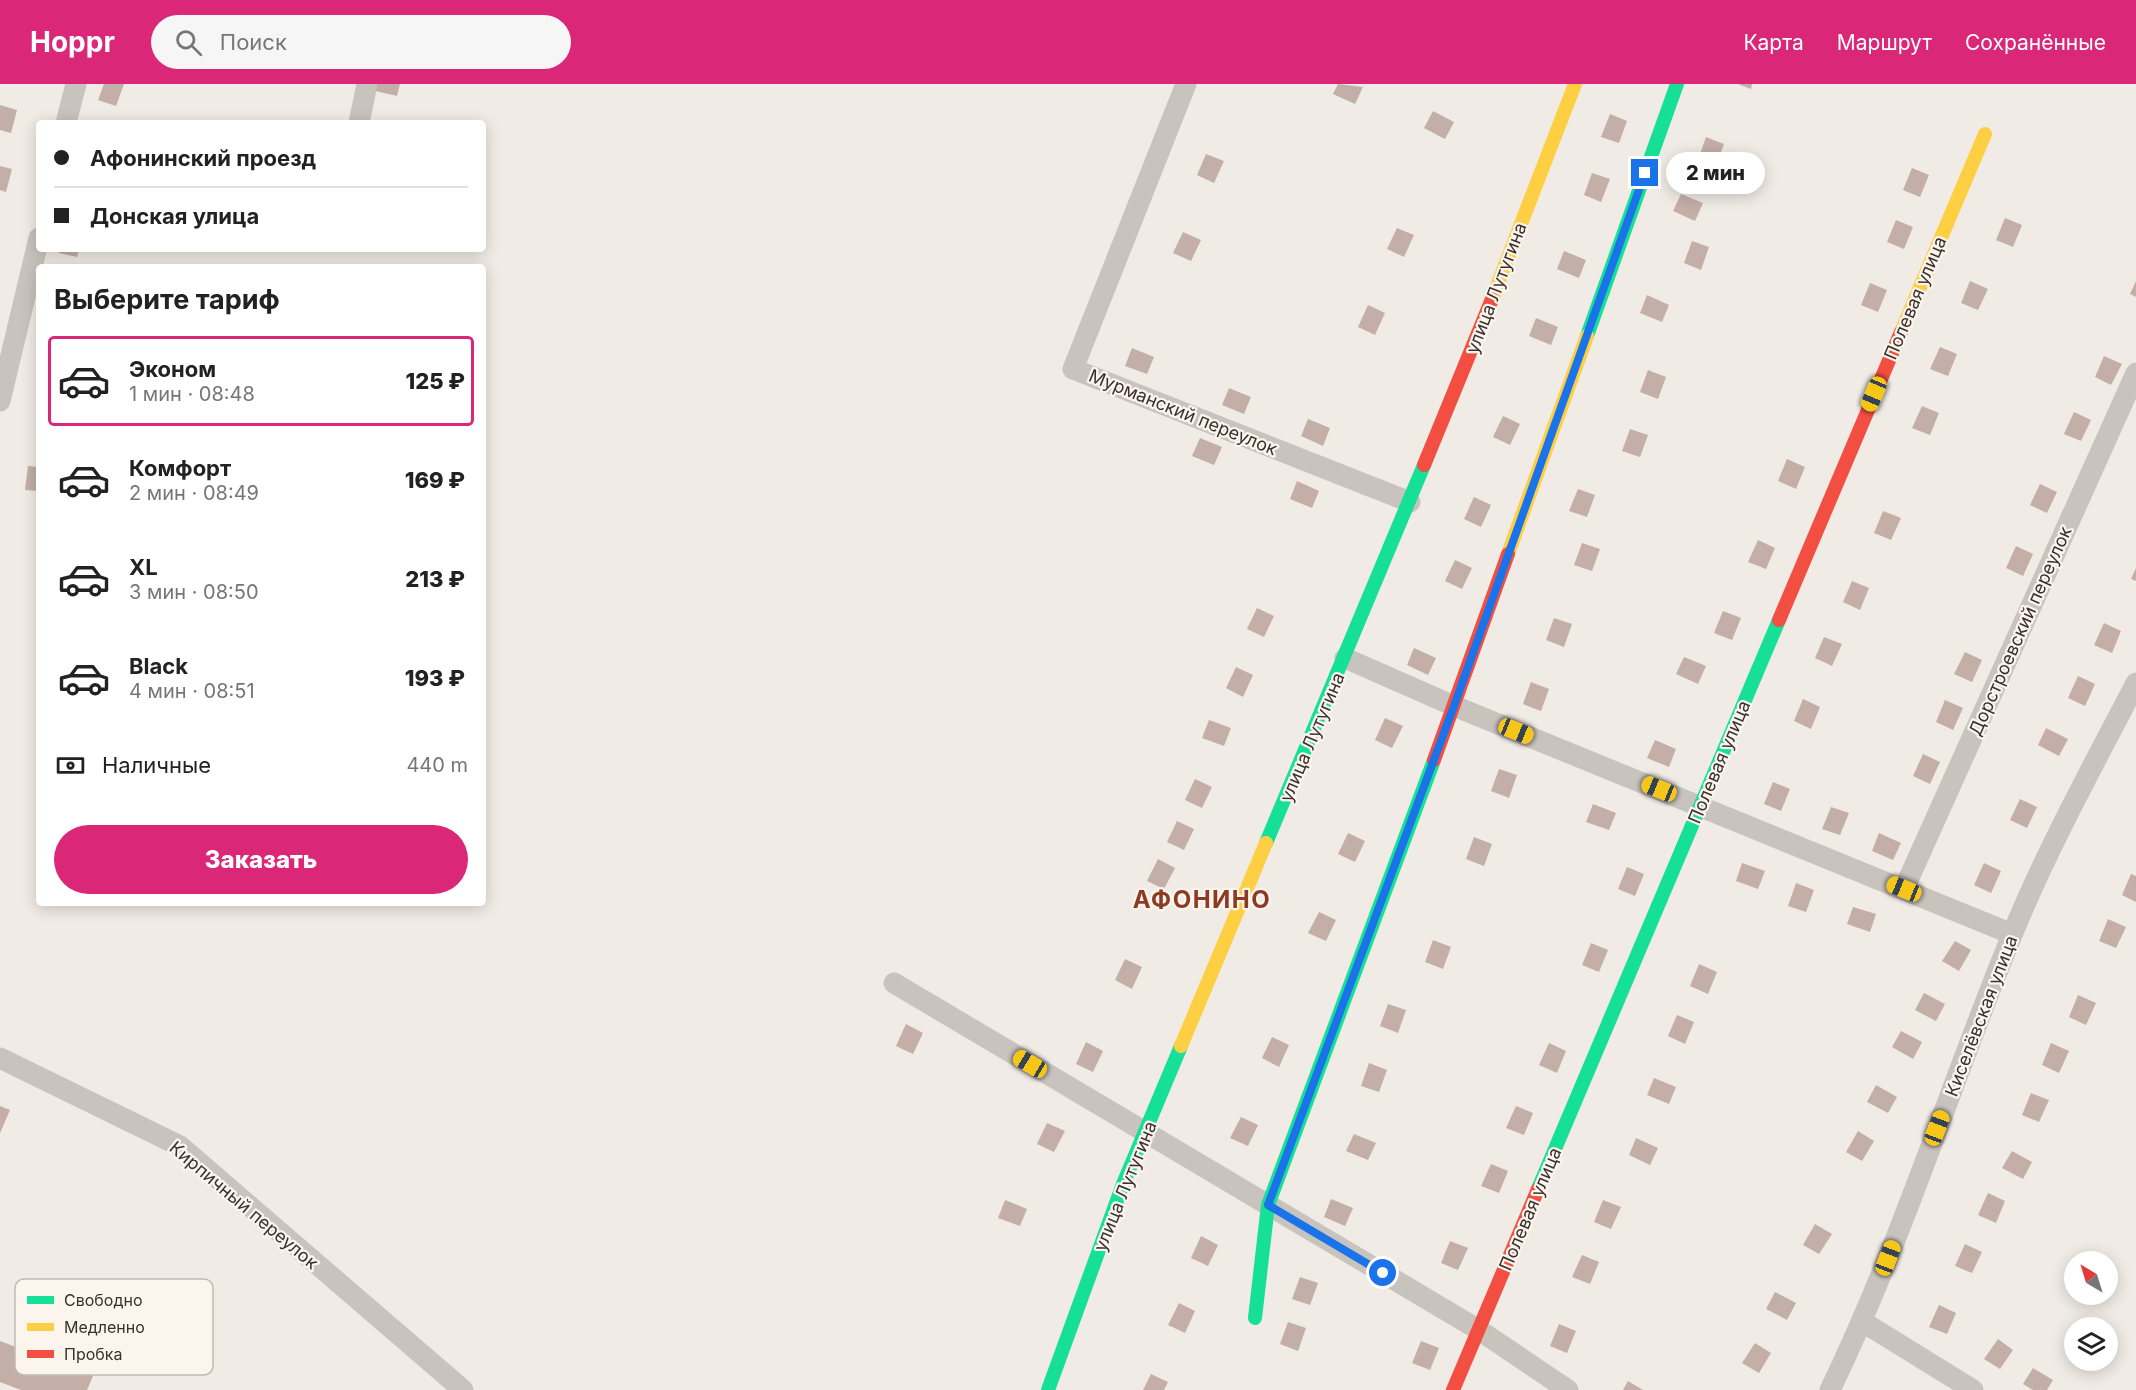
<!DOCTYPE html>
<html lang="ru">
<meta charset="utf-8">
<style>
:root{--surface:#fff;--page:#f6f6f6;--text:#222;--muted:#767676;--line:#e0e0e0;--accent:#db2777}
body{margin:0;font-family:Inter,sans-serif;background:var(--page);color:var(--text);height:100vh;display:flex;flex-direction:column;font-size:22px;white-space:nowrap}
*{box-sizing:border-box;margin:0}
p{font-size:20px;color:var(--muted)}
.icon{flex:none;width:33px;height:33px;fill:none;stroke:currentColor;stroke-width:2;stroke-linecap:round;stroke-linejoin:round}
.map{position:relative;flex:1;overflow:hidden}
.sheet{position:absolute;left:36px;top:180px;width:450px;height:642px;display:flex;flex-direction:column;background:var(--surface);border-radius:6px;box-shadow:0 3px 15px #0003}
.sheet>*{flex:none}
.guide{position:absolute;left:36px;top:36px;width:450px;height:132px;border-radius:6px;box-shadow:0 3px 15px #0003;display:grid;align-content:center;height:132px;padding:0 18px;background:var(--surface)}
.needle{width:39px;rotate:322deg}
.tools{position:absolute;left:2064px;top:1167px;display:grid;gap:12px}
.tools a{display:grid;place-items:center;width:54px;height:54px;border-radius:50%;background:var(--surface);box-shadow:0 3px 15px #0003;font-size:30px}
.end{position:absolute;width:27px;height:27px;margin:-14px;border:8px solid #1a73e8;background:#fff;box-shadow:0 0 0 3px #fff}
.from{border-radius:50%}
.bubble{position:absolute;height:42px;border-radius:21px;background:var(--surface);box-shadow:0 3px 15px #0003;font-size:20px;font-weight:800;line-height:42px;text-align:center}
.car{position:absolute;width:18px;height:36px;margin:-18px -9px;border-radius:8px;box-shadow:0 0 4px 2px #0007;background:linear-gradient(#f5c518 24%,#345 0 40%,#f5c518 0 76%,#345 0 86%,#f5c518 0)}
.guide b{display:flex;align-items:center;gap:21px;height:57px;font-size:22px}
.guide b+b{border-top:2px solid var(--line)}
.guide i{width:15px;height:15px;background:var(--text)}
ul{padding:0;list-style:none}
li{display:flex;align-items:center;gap:18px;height:90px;margin:0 12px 9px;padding:0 6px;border:3px solid transparent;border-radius:6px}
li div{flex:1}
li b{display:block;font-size:22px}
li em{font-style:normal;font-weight:800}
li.on{border-color:var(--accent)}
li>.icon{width:54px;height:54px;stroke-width:1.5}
h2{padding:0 18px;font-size:27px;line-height:72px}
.pay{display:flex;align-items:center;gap:15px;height:66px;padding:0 18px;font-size:22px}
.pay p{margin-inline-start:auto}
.cta{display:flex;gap:12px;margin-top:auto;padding:12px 18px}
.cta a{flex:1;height:69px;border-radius:36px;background:var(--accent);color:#fff;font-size:24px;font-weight:800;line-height:69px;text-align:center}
header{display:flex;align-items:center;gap:36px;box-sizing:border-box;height:84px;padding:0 30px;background:var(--accent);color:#fff}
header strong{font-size:28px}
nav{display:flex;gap:33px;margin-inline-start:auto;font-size:21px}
.search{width:420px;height:54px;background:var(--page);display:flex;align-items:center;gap:15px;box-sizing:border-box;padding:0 21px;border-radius:33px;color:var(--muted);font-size:22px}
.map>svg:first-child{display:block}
.building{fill:#c3afa7}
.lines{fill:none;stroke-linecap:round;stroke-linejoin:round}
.street{stroke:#c9c3be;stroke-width:21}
.fast{stroke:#16e098;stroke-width:14}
.slow{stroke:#ffcf43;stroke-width:14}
.jam{stroke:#f24e42;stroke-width:14}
.route{stroke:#1a73e8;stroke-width:8}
.labels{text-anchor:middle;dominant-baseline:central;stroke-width:4.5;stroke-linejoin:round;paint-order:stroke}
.street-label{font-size:18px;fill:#3b302b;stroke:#fbf5ee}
.district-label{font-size:24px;font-weight:bold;letter-spacing:1.5px;fill:#8c3b22;stroke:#fbf5ee}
.key{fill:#fbf5ee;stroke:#c1bab4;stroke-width:1.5}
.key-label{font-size:16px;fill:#3b302b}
</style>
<header>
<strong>Hoppr</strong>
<div class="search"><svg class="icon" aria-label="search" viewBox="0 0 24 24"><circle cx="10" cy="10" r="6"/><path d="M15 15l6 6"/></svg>Поиск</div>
<nav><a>Карта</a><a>Маршрут</a><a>Сохранённые</a></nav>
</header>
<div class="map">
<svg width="2136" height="1306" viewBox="0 0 2136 1306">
<rect width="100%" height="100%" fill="#f0ebe5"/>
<g class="building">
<polygon points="104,0 124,0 116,22 98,16"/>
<polygon points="372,0 400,0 397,12 371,6"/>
<polygon points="1338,0 1363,3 1355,20 1333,10"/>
<polygon points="1738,0 1752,0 1751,5"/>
<polygon points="0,21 17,26 11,49 0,46"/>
<polygon points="1433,27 1454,38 1445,55 1424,44"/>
<polygon points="1610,30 1627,37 1619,59 1601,53"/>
<polygon points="1706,53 1724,60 1716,82 1698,76"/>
<polygon points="1206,70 1224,77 1214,99 1197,91"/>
<polygon points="0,82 12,85 6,108 0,106"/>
<polygon points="1912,84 1929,91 1920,113 1903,106"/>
<polygon points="1592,89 1610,95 1601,118 1584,111"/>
<polygon points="1681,110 1703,119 1695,137 1673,127"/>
<polygon points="2005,134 2022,141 2013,163 1996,156"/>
<polygon points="1896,136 1913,143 1904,165 1887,158"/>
<polygon points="1397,144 1414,151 1404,173 1387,165"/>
<polygon points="1183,148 1201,156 1191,177 1173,169"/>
<polygon points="1692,157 1709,163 1701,186 1684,179"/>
<polygon points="59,165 79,165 77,173 59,169"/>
<polygon points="1564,167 1586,176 1579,194 1557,185"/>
<polygon points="1970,197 1988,205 1978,226 1961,219"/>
<polygon points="2136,197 2136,213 2130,210"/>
<polygon points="1870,199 1887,206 1878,228 1861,221"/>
<polygon points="1647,211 1669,221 1662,238 1640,229"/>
<polygon points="1368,221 1385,229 1375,251 1358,243"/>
<polygon points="1536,234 1558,243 1551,261 1529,252"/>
<polygon points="1940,263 1957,270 1948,292 1930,285"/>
<polygon points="1132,264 1154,273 1147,290 1125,282"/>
<polygon points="2104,272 2122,280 2111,301 2095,293"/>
<polygon points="1648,286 1666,293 1658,315 1640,308"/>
<polygon points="1229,304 1251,313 1244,330 1222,321"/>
<polygon points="1922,322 1939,329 1930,351 1912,344"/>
<polygon points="2074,328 2091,336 2081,357 2064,350"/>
<polygon points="1503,332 1520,340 1510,361 1493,353"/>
<polygon points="1308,335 1330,344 1323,362 1301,352"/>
<polygon points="1630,345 1648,351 1640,373 1622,367"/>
<polygon points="1200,354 1222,363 1214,381 1192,372"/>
<polygon points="1787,375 1805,383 1796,405 1778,397"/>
<polygon points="28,382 39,383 39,407 25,406"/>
<polygon points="1297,397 1319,407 1312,424 1290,415"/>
<polygon points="2040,400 2057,408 2047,429 2030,421"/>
<polygon points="1578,405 1595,411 1587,433 1569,427"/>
<polygon points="1474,413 1491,421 1481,443 1464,435"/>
<polygon points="1883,427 1901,434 1891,456 1874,449"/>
<polygon points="1758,456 1775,464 1766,485 1748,478"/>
<polygon points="1582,459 1600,465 1592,487 1574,481"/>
<polygon points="2016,462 2033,470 2023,492 2006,484"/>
<polygon points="1455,476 1472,484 1462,505 1445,497"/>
<polygon points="2136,484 2136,497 2131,495"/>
<polygon points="1852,497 1869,504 1860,526 1843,518"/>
<polygon points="1257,524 1274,532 1264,553 1247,545"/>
<polygon points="1723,527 1741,534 1732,556 1714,549"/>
<polygon points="1554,534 1572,540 1564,563 1546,556"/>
<polygon points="2104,539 2121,547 2112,569 2094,561"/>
<polygon points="1824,553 1842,560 1832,582 1815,574"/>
<polygon points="1414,564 1436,574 1428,591 1407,581"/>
<polygon points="1965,568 1982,576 1972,598 1954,590"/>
<polygon points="1684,573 1706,582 1698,600 1676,590"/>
<polygon points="1236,583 1253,591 1243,613 1226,604"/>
<polygon points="2078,592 2095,600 2085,622 2068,614"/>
<polygon points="1531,598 1549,605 1541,627 1523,620"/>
<polygon points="1803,615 1820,623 1811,645 1794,637"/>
<polygon points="1945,616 1963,624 1953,646 1936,638"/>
<polygon points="1385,634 1403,642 1392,664 1375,656"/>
<polygon points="1209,636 1231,644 1224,662 1202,654"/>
<polygon points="2046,644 2068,655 2059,672 2038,661"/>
<polygon points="1655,656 1676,665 1669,683 1647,674"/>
<polygon points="1923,670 1940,678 1930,700 1913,692"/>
<polygon points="1499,685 1517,691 1509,714 1491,707"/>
<polygon points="1195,695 1212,703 1202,724 1185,716"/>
<polygon points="1773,698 1790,705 1781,727 1764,720"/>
<polygon points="2020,715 2037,723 2027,744 2010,736"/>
<polygon points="1593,720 1616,729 1609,746 1586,738"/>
<polygon points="1831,723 1849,729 1840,751 1822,745"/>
<polygon points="1177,737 1194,745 1184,766 1167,758"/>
<polygon points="1348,749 1365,757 1355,778 1338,770"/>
<polygon points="1879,749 1901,759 1893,776 1872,767"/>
<polygon points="1474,753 1492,760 1484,782 1466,775"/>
<polygon points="1158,775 1175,784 1164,805 1147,797"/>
<polygon points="1742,779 1765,787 1758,805 1736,797"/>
<polygon points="1984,779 2001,787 1991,809 1974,801"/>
<polygon points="1627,783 1644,790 1635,812 1618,805"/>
<polygon points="2131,790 2136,792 2136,818 2122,811"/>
<polygon points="1796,799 1814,806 1806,828 1788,822"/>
<polygon points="1853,823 1876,830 1870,848 1847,840"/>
<polygon points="1319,828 1336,836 1326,857 1308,849"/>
<polygon points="2108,835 2126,843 2116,864 2099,857"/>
<polygon points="1433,856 1451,863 1443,885 1425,878"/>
<polygon points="1955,857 1971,866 1959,887 1942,877"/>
<polygon points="1591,859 1608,866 1599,888 1582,881"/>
<polygon points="1125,875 1142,883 1132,905 1115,896"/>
<polygon points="1699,880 1717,888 1708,910 1690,902"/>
<polygon points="1924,909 1945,920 1936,937 1915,926"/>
<polygon points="2078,911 2096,919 2086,941 2069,933"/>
<polygon points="1388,920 1406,926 1398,949 1380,942"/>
<polygon points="1677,931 1694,938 1685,960 1668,952"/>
<polygon points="906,940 923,949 913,970 896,962"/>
<polygon points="1901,947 1922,958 1913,975 1892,963"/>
<polygon points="1272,953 1289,961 1279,983 1262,974"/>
<polygon points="1086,958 1103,967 1093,988 1076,980"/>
<polygon points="1549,959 1566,967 1557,989 1539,981"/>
<polygon points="2051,959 2069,967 2059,989 2042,981"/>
<polygon points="1369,979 1387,986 1379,1008 1361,1002"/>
<polygon points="1654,994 1676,1003 1669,1020 1647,1011"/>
<polygon points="1876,1001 1897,1013 1888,1029 1867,1018"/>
<polygon points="2031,1009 2049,1016 2039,1038 2022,1031"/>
<polygon points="0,1022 10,1026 0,1049"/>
<polygon points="1516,1022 1533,1029 1524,1051 1506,1044"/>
<polygon points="1241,1033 1258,1041 1248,1062 1230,1054"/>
<polygon points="1047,1039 1065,1047 1054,1068 1037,1060"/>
<polygon points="1858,1047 1874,1057 1862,1077 1846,1068"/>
<polygon points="1354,1050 1376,1059 1368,1076 1346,1067"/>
<polygon points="1636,1054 1658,1064 1650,1081 1629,1071"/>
<polygon points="2012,1067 2032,1078 2023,1095 2002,1084"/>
<polygon points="1491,1080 1508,1087 1499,1109 1481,1102"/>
<polygon points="1988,1109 2005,1117 1996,1139 1978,1131"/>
<polygon points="1331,1115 1353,1124 1345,1142 1324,1133"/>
<polygon points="1005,1116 1027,1125 1020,1142 998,1134"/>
<polygon points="1603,1116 1621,1123 1611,1145 1594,1138"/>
<polygon points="1815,1140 1832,1150 1819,1170 1803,1161"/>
<polygon points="1201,1152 1218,1161 1208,1182 1191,1174"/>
<polygon points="1450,1157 1468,1164 1458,1186 1441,1179"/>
<polygon points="1965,1160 1982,1168 1972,1189 1955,1182"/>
<polygon points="1582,1171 1599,1178 1590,1200 1572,1193"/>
<polygon points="1300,1193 1318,1199 1310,1221 1292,1215"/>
<polygon points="1775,1208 1796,1219 1787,1236 1766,1225"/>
<polygon points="1179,1219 1195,1227 1185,1249 1168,1241"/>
<polygon points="1939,1221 1956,1229 1947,1250 1929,1243"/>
<polygon points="1288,1238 1306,1244 1298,1267 1280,1260"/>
<polygon points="1559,1240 1576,1247 1567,1269 1550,1262"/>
<polygon points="1998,1255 2013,1266 2000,1285 1984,1275"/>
<polygon points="0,1257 93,1292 87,1306 21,1306 0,1298"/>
<polygon points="1421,1257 1439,1264 1430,1286 1412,1279"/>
<polygon points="1755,1259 1771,1269 1759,1289 1742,1279"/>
<polygon points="2033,1284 2053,1296 2047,1306 2033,1306 2023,1300"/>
<polygon points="1151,1290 1168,1298 1164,1306 1143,1306"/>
<polygon points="1628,1297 1643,1306 1623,1306"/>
</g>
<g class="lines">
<g class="street">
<polyline points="1186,0 1073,285 1410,418"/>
<polyline points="66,39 76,0"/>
<polyline points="359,39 367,0"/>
<polyline points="0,317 39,154"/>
<polyline points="1345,574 1454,622 2012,850"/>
<polyline points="1904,805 2136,289"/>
<polyline points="894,899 1479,1246 1568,1306"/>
<polyline points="0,974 180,1062 463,1306"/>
<polyline points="1863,1238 1973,1306"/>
<path d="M 1830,1306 C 1901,1159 1950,1002 2012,851 C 2047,765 2093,682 2136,599"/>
</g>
<g class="fast">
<polyline points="1587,252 1677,0"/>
<polyline points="1266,759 1424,381"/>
<polyline points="1538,1105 1779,536"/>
<polyline points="1255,1234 1268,1121 1434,676"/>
<polyline points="1048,1306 1123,1100 1181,962"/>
</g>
<g class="slow">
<polyline points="1492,215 1575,0"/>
<polyline points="1901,248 1985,50"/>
<polyline points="1508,470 1587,252"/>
<polyline points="1181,962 1266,759"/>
</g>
<g class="jam">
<polyline points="1424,381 1492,215"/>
<polyline points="1779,536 1901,248"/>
<polyline points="1434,676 1508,470"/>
<polyline points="1453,1306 1538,1105"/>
</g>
</g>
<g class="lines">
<polyline class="route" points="1383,1189 1268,1121 1454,622 1645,89"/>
</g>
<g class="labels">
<g class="street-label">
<text transform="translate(1496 204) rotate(-69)">улица Лутугина</text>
<text transform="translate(1915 214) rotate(-67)">Полевая улица</text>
<text transform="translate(1183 328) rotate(22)">Мурманский переулок</text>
<text transform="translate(2020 547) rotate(-66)">Дорстроевский переулок</text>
<text transform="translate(1312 653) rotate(-67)">улица Лутугина</text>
<text transform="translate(1719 678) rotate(-67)">Полевая улица</text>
<text transform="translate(1981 932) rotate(-69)">Киселёвская улица</text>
<text transform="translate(1125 1102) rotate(-68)">улица Лутугина</text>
<text transform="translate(244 1121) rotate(40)">Кирпичный переулок</text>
<text transform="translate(1530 1125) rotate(-67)">Полевая улица</text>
</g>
<g class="district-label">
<text x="1202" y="815">АФОНИНО</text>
</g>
</g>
<rect x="15" y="1195" width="198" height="96" rx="9" class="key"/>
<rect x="27" y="1212" width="27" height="8" fill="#16e098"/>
<rect x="27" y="1239" width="27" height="8" fill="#ffcf43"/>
<rect x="27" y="1266" width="27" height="8" fill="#f24e42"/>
<g class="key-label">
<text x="64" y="1222">Свободно</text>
<text x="64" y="1249">Медленно</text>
<text x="64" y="1276">Пробка</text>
</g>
</svg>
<div class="tools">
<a><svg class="needle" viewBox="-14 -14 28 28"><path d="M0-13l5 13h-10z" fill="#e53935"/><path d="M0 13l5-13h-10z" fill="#767676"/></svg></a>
<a><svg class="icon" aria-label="layers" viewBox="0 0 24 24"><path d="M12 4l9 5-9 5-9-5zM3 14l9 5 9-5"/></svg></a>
</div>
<i class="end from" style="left:1383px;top:1189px"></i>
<i class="end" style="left:1645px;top:89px"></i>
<div class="bubble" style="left:1666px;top:68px;width:99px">2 мин</div>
<i class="car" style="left:1874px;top:310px;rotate:203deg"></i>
<i class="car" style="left:1516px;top:647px;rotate:112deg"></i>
<i class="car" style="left:1659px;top:705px;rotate:292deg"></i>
<i class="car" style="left:1904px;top:805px;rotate:292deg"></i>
<i class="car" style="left:1030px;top:980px;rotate:301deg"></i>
<i class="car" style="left:1937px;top:1044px;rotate:21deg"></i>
<i class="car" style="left:1888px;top:1174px;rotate:21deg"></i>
<div class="guide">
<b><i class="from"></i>Афонинский проезд</b>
<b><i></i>Донская улица</b>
</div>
<section class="sheet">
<h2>Выберите тариф</h2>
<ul>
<li class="on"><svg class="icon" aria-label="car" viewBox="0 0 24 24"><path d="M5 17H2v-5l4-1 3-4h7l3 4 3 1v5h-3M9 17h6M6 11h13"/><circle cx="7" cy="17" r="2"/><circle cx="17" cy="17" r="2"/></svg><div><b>Эконом</b><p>1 мин · 08:48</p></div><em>125 ₽</em></li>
<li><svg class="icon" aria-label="car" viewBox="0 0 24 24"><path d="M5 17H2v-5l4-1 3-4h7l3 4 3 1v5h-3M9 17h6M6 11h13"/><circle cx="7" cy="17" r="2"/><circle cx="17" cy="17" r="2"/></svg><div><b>Комфорт</b><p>2 мин · 08:49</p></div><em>169 ₽</em></li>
<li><svg class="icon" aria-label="car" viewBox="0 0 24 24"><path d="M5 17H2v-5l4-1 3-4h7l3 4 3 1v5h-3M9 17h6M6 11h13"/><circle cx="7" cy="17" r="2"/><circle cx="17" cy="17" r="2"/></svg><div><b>XL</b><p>3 мин · 08:50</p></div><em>213 ₽</em></li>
<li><svg class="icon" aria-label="car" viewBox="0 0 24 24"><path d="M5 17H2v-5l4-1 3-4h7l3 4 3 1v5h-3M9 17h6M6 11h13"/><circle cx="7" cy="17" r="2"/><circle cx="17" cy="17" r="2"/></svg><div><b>Black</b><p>4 мин · 08:51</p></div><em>193 ₽</em></li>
</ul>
<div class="pay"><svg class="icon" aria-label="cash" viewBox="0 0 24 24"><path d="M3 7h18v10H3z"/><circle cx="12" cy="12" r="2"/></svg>Наличные<p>440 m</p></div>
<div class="cta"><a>Заказать</a></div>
</section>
</div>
